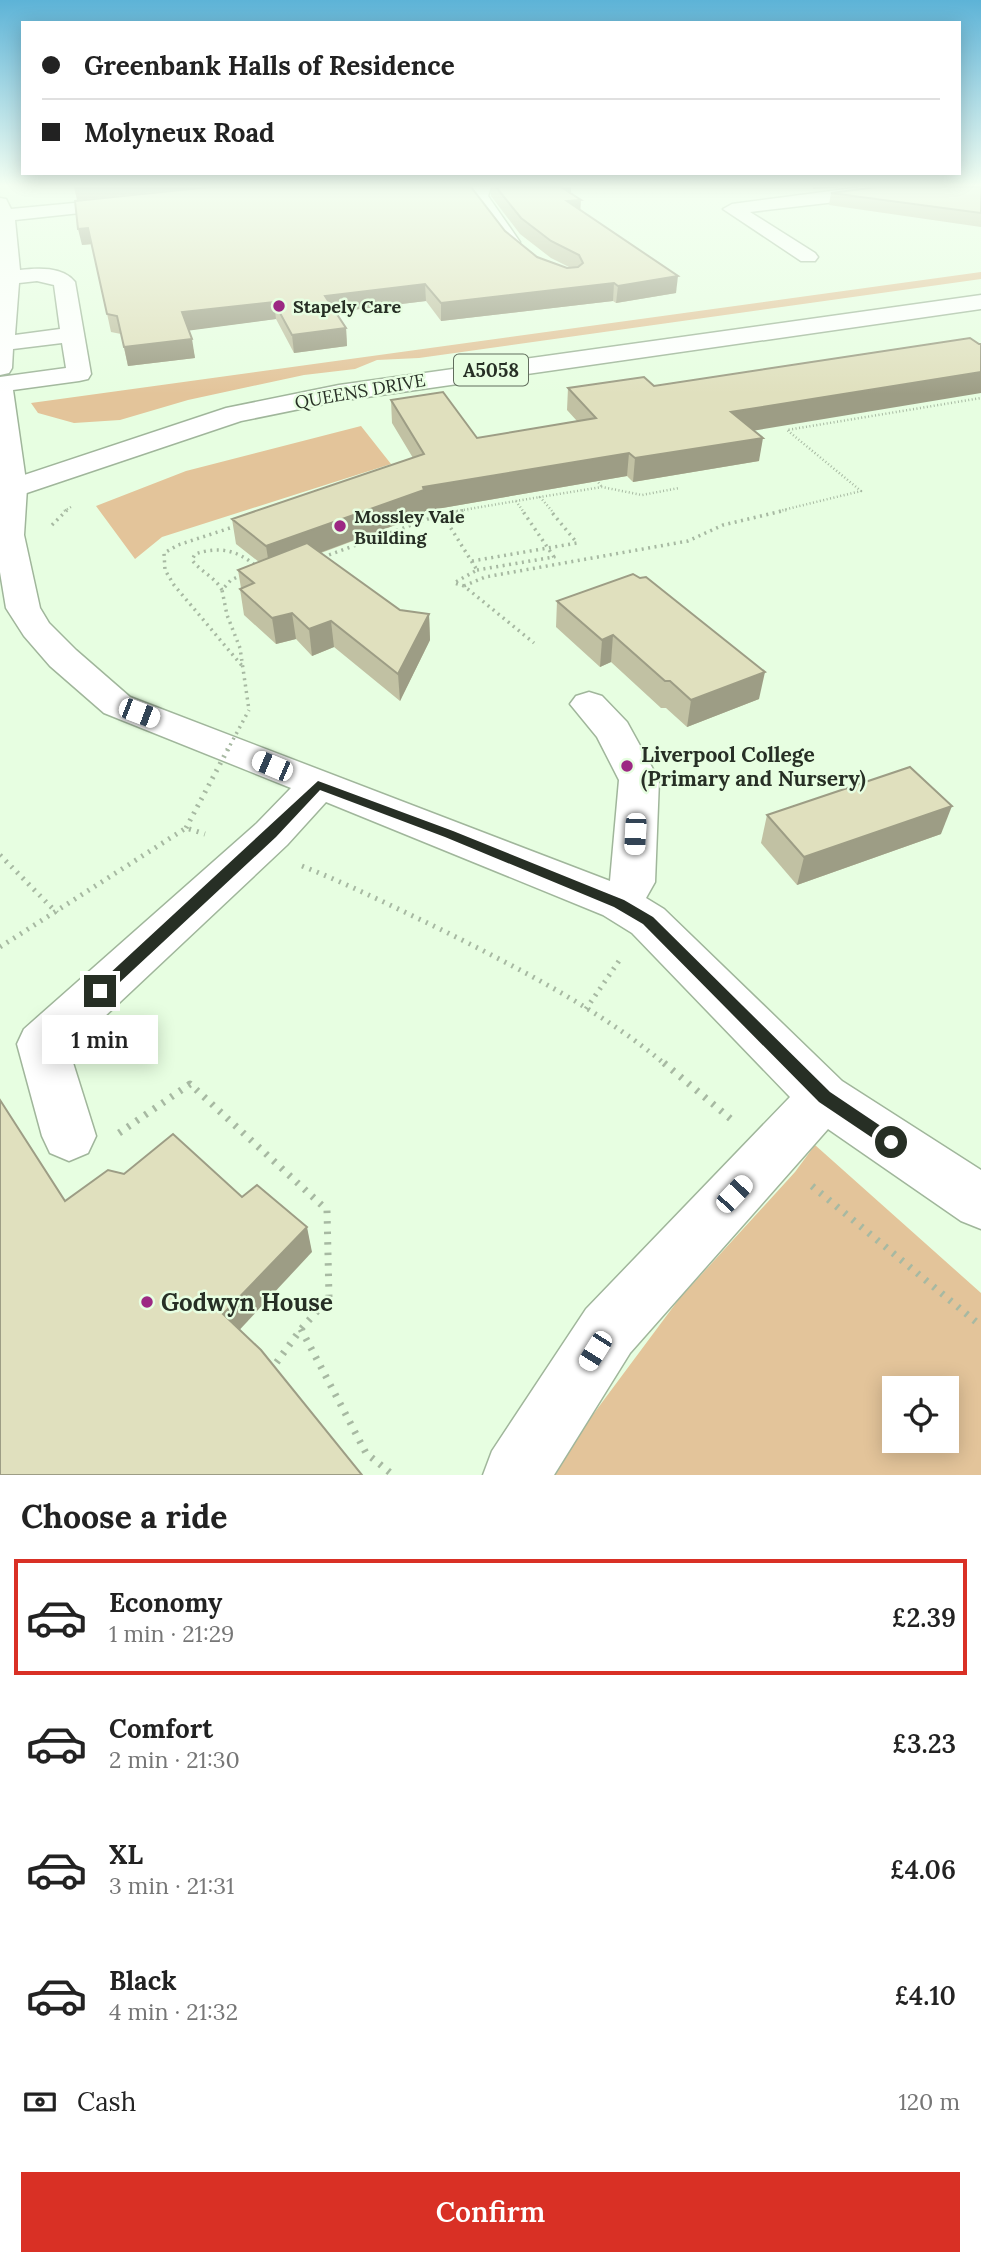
<!DOCTYPE html>
<meta charset="utf-8">
<style>
:root{--surface:#fff;--page:#f2f2f2;--text:#222;--muted:#767676;--line:#e0e0e0;--accent:#d93025}
body{margin:0;font-family:Lora,serif;background:var(--page);color:var(--text);height:100vh;display:flex;flex-direction:column;font-size:26px;white-space:nowrap}
*{box-sizing:border-box;margin:0}
p{font-size:23px;color:var(--muted)}
.icon{flex:none;width:38px;height:38px;fill:none;stroke:currentColor;stroke-width:2;stroke-linecap:round;stroke-linejoin:round}
.map{position:relative;height:1475px;overflow:hidden}
.side{display:flex;flex-direction:column;background:var(--surface);flex:1}
.side>*{flex:none}
.top-card{position:absolute;left:21px;top:21px;width:940px;height:154px;border-radius:0px;box-shadow:0 4px 18px #0003;display:grid;align-content:center;height:154px;padding:0 21px;background:var(--surface)}
.fabs{position:absolute;left:882px;top:1376px;display:grid;gap:14px}
.fabs a{display:grid;place-items:center;width:77px;height:77px;border-radius:0px;background:var(--surface);box-shadow:0 4px 18px #0003;font-size:35px}
.end{position:absolute;width:32px;height:32px;margin:-16px;border:9px solid #272f25;background:#fff;box-shadow:0 0 0 4px #fff}
.from{border-radius:50%}
.bubble{position:absolute;height:49px;border-radius:0px;background:var(--surface);box-shadow:0 4px 18px #0003;font-size:23px;font-weight:600;line-height:49px;text-align:center}
.car{position:absolute;width:21px;height:42px;margin:-21px -10px;border-radius:9px;box-shadow:0 0 5px 2px #0007;background:linear-gradient(#fff 24%,#345 0 40%,#fff 0 76%,#345 0 86%,#fff 0)}
.top-card b{display:flex;align-items:center;gap:24px;height:66px;font-size:26px}
.top-card b+b{border-top:2px solid var(--line)}
.top-card i{width:18px;height:18px;background:var(--text)}
ul{padding:0;list-style:none}
li{display:flex;align-items:center;gap:21px;height:116px;margin:0 14px 10px;padding:0 7px;border:4px solid transparent;border-radius:0px}
li div{flex:1}
li b{display:block;font-size:26px}
li em{font-style:normal;font-weight:600}
li.on{border-color:var(--accent)}
li>.icon{width:63px;height:63px;stroke-width:1.5}
h2{padding:0 21px;font-size:32px;line-height:84px}
.pay{display:flex;align-items:center;gap:18px;height:77px;padding:0 21px;font-size:26px}
.pay p{margin-inline-start:auto}
.button{display:flex;gap:14px;margin-top:auto;padding:14px 21px}
.button a{flex:1;height:80px;border-radius:0px;background:var(--accent);color:#fff;font-size:28px;font-weight:600;line-height:80px;text-align:center}
.map>svg:first-child{display:block}
.green{fill:#e3c49a;fill-rule:evenodd}
.lines{fill:none;stroke-linecap:round;stroke-linejoin:round}
.minor-casing{stroke:#a0b69b;stroke-width:3}
.major-casing{stroke:#a0b69b;stroke-width:3}
.path-far3{stroke:#a7b9a2;stroke-width:2.5;stroke-dasharray:1 2.5;stroke-linecap:butt}
.path-far2{stroke:#a7b9a2;stroke-width:3.5;stroke-dasharray:2 4.5;stroke-linecap:butt}
.path-far1{stroke:#a7b9a2;stroke-width:5;stroke-dasharray:2 6;stroke-linecap:butt}
.path{stroke:#a7b9a2;stroke-width:7;stroke-dasharray:2.5 8;stroke-linecap:butt}
.minor{fill:#fff;fill-rule:evenodd}
.major{fill:#fff;fill-rule:evenodd}
.path-bridge-far1{stroke:#a7b9a2;stroke-width:3.5;stroke-dasharray:2 4.5;stroke-linecap:butt}
.path-bridge{stroke:#a7b9a2;stroke-width:5;stroke-dasharray:2 6;stroke-linecap:butt}
.wall{fill:#c1c1a3}
.shaded-wall{fill:#9d9d85}
.building{fill:#e0e0be;stroke:#9d9d85;stroke-width:2}
.route{fill:#272f25}
.poi-dot{fill:#9c2883;stroke:#e7fee1;stroke-width:2.5}
.labels{text-anchor:middle;dominant-baseline:central;stroke-width:5;stroke-linejoin:round;paint-order:stroke}
.far-poi-label{font-size:18px;font-weight:bold;fill:#272f25;stroke:#e7fee1;text-anchor:start}
.far-street-label{font-size:18px;fill:#272f25;stroke:#e7fee1}
.shield{fill:#e7fee1;stroke:#616d5d;stroke-width:2}
.shield-label{font-size:19px;font-weight:bold;fill:#272f25}
.poi-label{font-size:21px;font-weight:bold;fill:#272f25;stroke:#e7fee1;text-anchor:start}
.near-poi-label{font-size:24px;font-weight:bold;fill:#272f25;stroke:#e7fee1;text-anchor:start}
</style>
<div class="map">
<svg width="981" height="1475" viewBox="0 0 981 1475">
<rect width="100%" height="100%" fill="#e7fee1"/>
<g class="green">
<polygon points="981,272 981,279 419,358 377,360 355,369 304,375 188,400 120,420 74,423 38,413 31,403"/>
<polygon points="361,426 391,464 162,537 135,559 96,506 186,471"/>
<path d="M 815,1145 L 981,1293 L 981,1475 L 548,1475 L 679,1299 L 795,1172 ZM 894,1388 L 947,1388 L 947,1440 L 894,1440 Z"/>
</g>
<g class="lines">
<g class="minor-casing">
<g id="minor">
<polygon points="473,187 491,187 488,196 520,242 517,246 503,246 473,202 470,196"/>
<polygon points="862,187 883,187 888,192 879,197 750,212 815,253 818,257 815,261 801,261 723,209 732,204"/>
<path d="M 0,198 L 6,199 L 11,209 L 127,198 L 136,203 L 127,208 L 15,220 L 20,270 C 37,268 63,266 75,282 L 91,374 L 88,379 L 79,381 L 13,390 L 27,488 L 24,535 L 40,608 L 49,623 L 76,650 L 130,697 L 610,881 L 619,780 L 597,737 L 570,704 L 576,696 L 589,692 L 602,696 L 627,722 L 659,780 L 655,882 L 646,898 L 664,909 L 842,1081 L 981,1170 L 981,1229 L 961,1221 L 828,1129 L 630,1353 L 554,1475 L 483,1475 L 492,1451 L 586,1309 L 790,1097 L 632,933 L 603,915 L 326,802 L 287,845 L 69,1050 L 96,1136 L 88,1153 L 69,1161 L 50,1153 L 42,1136 L 17,1044 L 24,1029 L 257,823 L 291,788 L 104,713 L 50,666 L 24,636 L 6,608 L 0,572 L 0,377 L 66,368 L 62,343 L 13,349 L 12,368 L 9,373 L 0,375 ZM 37,281 L 54,285 L 60,329 L 15,335 L 19,283 Z"/>
</g>
</g>
<g class="major-casing">
<polygon id="major" points="981,295 981,309 339,401 241,421 0,502 0,483 226,408 339,385"/>
</g>
<g class="path-far3">
<polyline points="594,477 602,487"/>
<polyline points="516,501 523,511"/>
<polyline points="64,511 71,507"/>
<polyline points="457,511 540,497"/>
<polyline points="552,511 540,497 602,487 642,495 679,488"/>
<polyline points="779,511 861,491 787,430 981,398"/>
</g>
<g class="path-far2">
<polyline points="442,514 468,510"/>
<polyline points="52,525 67,510"/>
<polyline points="236,526 178,545 164,553 165,570 174,585 243,667"/>
<polyline points="323,557 442,514 477,570 454,583 464,586 534,643"/>
<polyline points="472,561 577,543 550,510"/>
<polyline points="477,570 554,557 522,510"/>
<polyline points="242,575 231,580 222,590 227,615 240,648 249,710"/>
<polyline points="464,586 485,577 688,541 723,525 786,510"/>
<path d="M 222,590 C 215,577 201,572 192,560 L 195,554 C 219,546 237,550 256,566"/>
</g>
<g class="path-far1">
<polyline points="0,855 57,913"/>
<path d="M 302,866 C 350,885 396,908 442,930 C 520,969 599,1009 666,1065"/>
<polyline points="0,947 186,828 205,834"/>
<polyline points="586,1009 621,958"/>
</g>
<g class="path">
<polyline points="664,1063 732,1120"/>
<polyline points="119,1133 190,1084 327,1210 329,1298 301,1329 271,1370"/>
<polyline points="812,1186 981,1326"/>
<polyline points="301,1329 366,1453 393,1475"/>
</g>
<use href="#minor" class="minor"/>
<use href="#major" class="major"/>
<polyline class="path-bridge-far1" points="227,751 249,710"/>
<polyline class="path-bridge" points="186,828 228,749"/>
</g>
<g class="wall">
<polygon points="210,187 505,231 537,257 567,268 571,268 551,258 520,234 491,196 491,187 571,187 571,192 569,192 580,210 676,293 616,303 613,301 441,321 426,301 336,312 346,328 347,346 294,353 276,319 189,330 195,358 128,366 121,334 111,332 92,244 82,245"/>
<polygon points="981,187 981,227 829,205 831,193"/>
<polygon points="654,386 754,430 759,461 633,482 627,476 425,511 425,514 321,553 400,610 429,614 430,640 400,701 334,647 312,656 296,639 276,644 244,615 240,589 241,588 238,570 259,562 236,544 232,519 413,458 392,423 391,400 477,438 577,421 567,410 568,388"/>
<polygon points="557,601 759,699 687,727 666,708 661,708 611,662 600,667 556,627"/>
<polygon points="767,815 941,834 797,885 761,843"/>
</g>
<g class="shaded-wall">
<polygon points="74,187 203,187 77,200"/>
<polygon points="548,187 571,187 571,192 548,194"/>
<polygon points="813,187 842,187 813,189"/>
<polygon points="581,200 580,215 567,201"/>
<polygon points="88,228 92,244 82,245 78,229"/>
<polygon points="678,276 676,293 616,303 618,286"/>
<polygon points="614,283 613,301 441,321 441,303"/>
<polygon points="425,284 426,301 327,313 325,296"/>
<polygon points="274,302 276,319 186,331 182,312"/>
<polygon points="346,328 347,346 294,353 292,335"/>
<polygon points="192,339 195,358 128,366 124,347"/>
<polygon points="981,372 981,393 728,435 731,412"/>
<polygon points="763,438 759,461 633,482 635,458"/>
<polygon points="629,453 627,476 425,511 425,514 270,571 266,546 423,487"/>
<polygon points="292,613 296,639 276,644 272,618"/>
<polygon points="429,614 430,640 400,701 398,674"/>
<polygon points="331,621 334,647 312,656 309,629"/>
<polygon points="613,635 611,662 600,667 602,640"/>
<polygon points="765,672 759,699 687,727 691,700"/>
<polygon points="952,806 941,834 797,885 804,857"/>
<polygon points="307,1227 312,1252 232,1338 223,1314"/>
</g>
<g class="building">
<polygon points="210,187 471,187 505,231 537,257 567,268 578,267 583,263 579,255 551,241 521,218 496,187 561,187 581,200 567,201 678,276 618,286 614,283 441,303 425,284 325,296 346,328 292,335 274,302 182,312 192,339 124,347 117,316 107,314 88,228 78,229 75,201"/>
<polygon points="877,187 981,187 981,213 831,193"/>
<polygon points="970,338 979,344 981,344 981,372 731,412 763,438 635,458 629,453 423,487 424,490 266,546 232,519 424,454 391,400 443,392 477,438 596,418 568,388 644,377 654,386"/>
<polygon points="307,543 400,610 429,614 398,674 331,621 309,629 292,613 272,618 240,589 254,583 238,570"/>
<polygon points="633,574 640,578 646,577 765,672 691,700 670,681 665,681 613,635 602,640 557,601"/>
<polygon points="910,767 952,806 804,857 767,815"/>
<polygon points="0,1100 65,1201 108,1170 124,1174 173,1134 242,1197 257,1185 307,1227 223,1314 261,1350 362,1475 0,1475"/>
</g>
<linearGradient id="sky" x2="0" y2="1"><stop stop-color="#5db3d7"/><stop offset="0.47" stop-color="#f4fff2"/><stop offset="1" stop-color="#f4fff2" stop-opacity="0"/></linearGradient>
<rect width="981" height="394" fill="url(#sky)"/>
<polygon class="route" points="318,781 453,831 599,890 624,900 653,917 830,1092 897,1137 899,1142 897,1147 891,1149 886,1147 819,1102 643,924 614,907 590,897 445,837 320,790 276,837 105,996 95,996 95,987"/>
<g class="poi-dot">
<circle cx="279" cy="306" r="7"/>
<circle cx="340" cy="526" r="7"/>
<circle cx="627" cy="766" r="7"/>
<circle cx="147" cy="1302" r="7"/>
</g>
<g class="labels">
<g class="far-poi-label">
<text x="293" y="306">Stapely Care</text>
<text x="354" y="516">Mossley Vale<tspan x="354" dy="21">Building</tspan></text>
</g>
<g class="far-street-label">
<text transform="translate(360 391) rotate(-10)">QUEENS DRIVE</text>
</g>
<rect class="shield" x="454" y="354.5" width="74" height="31" rx="5"/>
<g class="shield-label">
<text x="491" y="370">A5058</text>
</g>
<g class="poi-label">
<text x="641" y="754">Liverpool College<tspan x="641" dy="24">(Primary and Nursery)</tspan></text>
</g>
<g class="near-poi-label">
<text x="161" y="1302">Godwyn House</text>
</g>
</g>
</svg>
<div class="fabs">
<a><svg class="icon" aria-label="locate" viewBox="0 0 24 24"><circle cx="12" cy="12" r="6"/><path d="M12 2v4M12 18v4M2 12h4M18 12h4"/></svg></a>
</div>
<i class="end from" style="left:891px;top:1142px"></i>
<i class="end" style="left:100px;top:991px"></i>
<div class="bubble" style="left:42px;top:1015px;width:116px">1 min</div>
<i class="car" style="left:139px;top:713px;rotate:111deg"></i>
<i class="car" style="left:272px;top:766px;rotate:293deg"></i>
<i class="car" style="left:635px;top:834px;rotate:183deg"></i>
<i class="car" style="left:734px;top:1194px;rotate:43deg"></i>
<i class="car" style="left:595px;top:1351px;rotate:212deg"></i>
<div class="top-card">
<b><i class="from"></i>Greenbank Halls of Residence</b>
<b><i></i>Molyneux Road</b>
</div>
</div>
<section class="side">
<h2>Choose a ride</h2>
<ul>
<li class="on"><svg class="icon" aria-label="car" viewBox="0 0 24 24"><path d="M5 17H2v-5l4-1 3-4h7l3 4 3 1v5h-3M9 17h6M6 11h13"/><circle cx="7" cy="17" r="2"/><circle cx="17" cy="17" r="2"/></svg><div><b>Economy</b><p>1 min · 21:29</p></div><em>£2.39</em></li>
<li><svg class="icon" aria-label="car" viewBox="0 0 24 24"><path d="M5 17H2v-5l4-1 3-4h7l3 4 3 1v5h-3M9 17h6M6 11h13"/><circle cx="7" cy="17" r="2"/><circle cx="17" cy="17" r="2"/></svg><div><b>Comfort</b><p>2 min · 21:30</p></div><em>£3.23</em></li>
<li><svg class="icon" aria-label="car" viewBox="0 0 24 24"><path d="M5 17H2v-5l4-1 3-4h7l3 4 3 1v5h-3M9 17h6M6 11h13"/><circle cx="7" cy="17" r="2"/><circle cx="17" cy="17" r="2"/></svg><div><b>XL</b><p>3 min · 21:31</p></div><em>£4.06</em></li>
<li><svg class="icon" aria-label="car" viewBox="0 0 24 24"><path d="M5 17H2v-5l4-1 3-4h7l3 4 3 1v5h-3M9 17h6M6 11h13"/><circle cx="7" cy="17" r="2"/><circle cx="17" cy="17" r="2"/></svg><div><b>Black</b><p>4 min · 21:32</p></div><em>£4.10</em></li>
</ul>
<div class="pay"><svg class="icon" aria-label="cash" viewBox="0 0 24 24"><path d="M3 7h18v10H3z"/><circle cx="12" cy="12" r="2"/></svg>Cash<p>120 m</p></div>
<div class="button"><a>Confirm</a></div>
</section>
